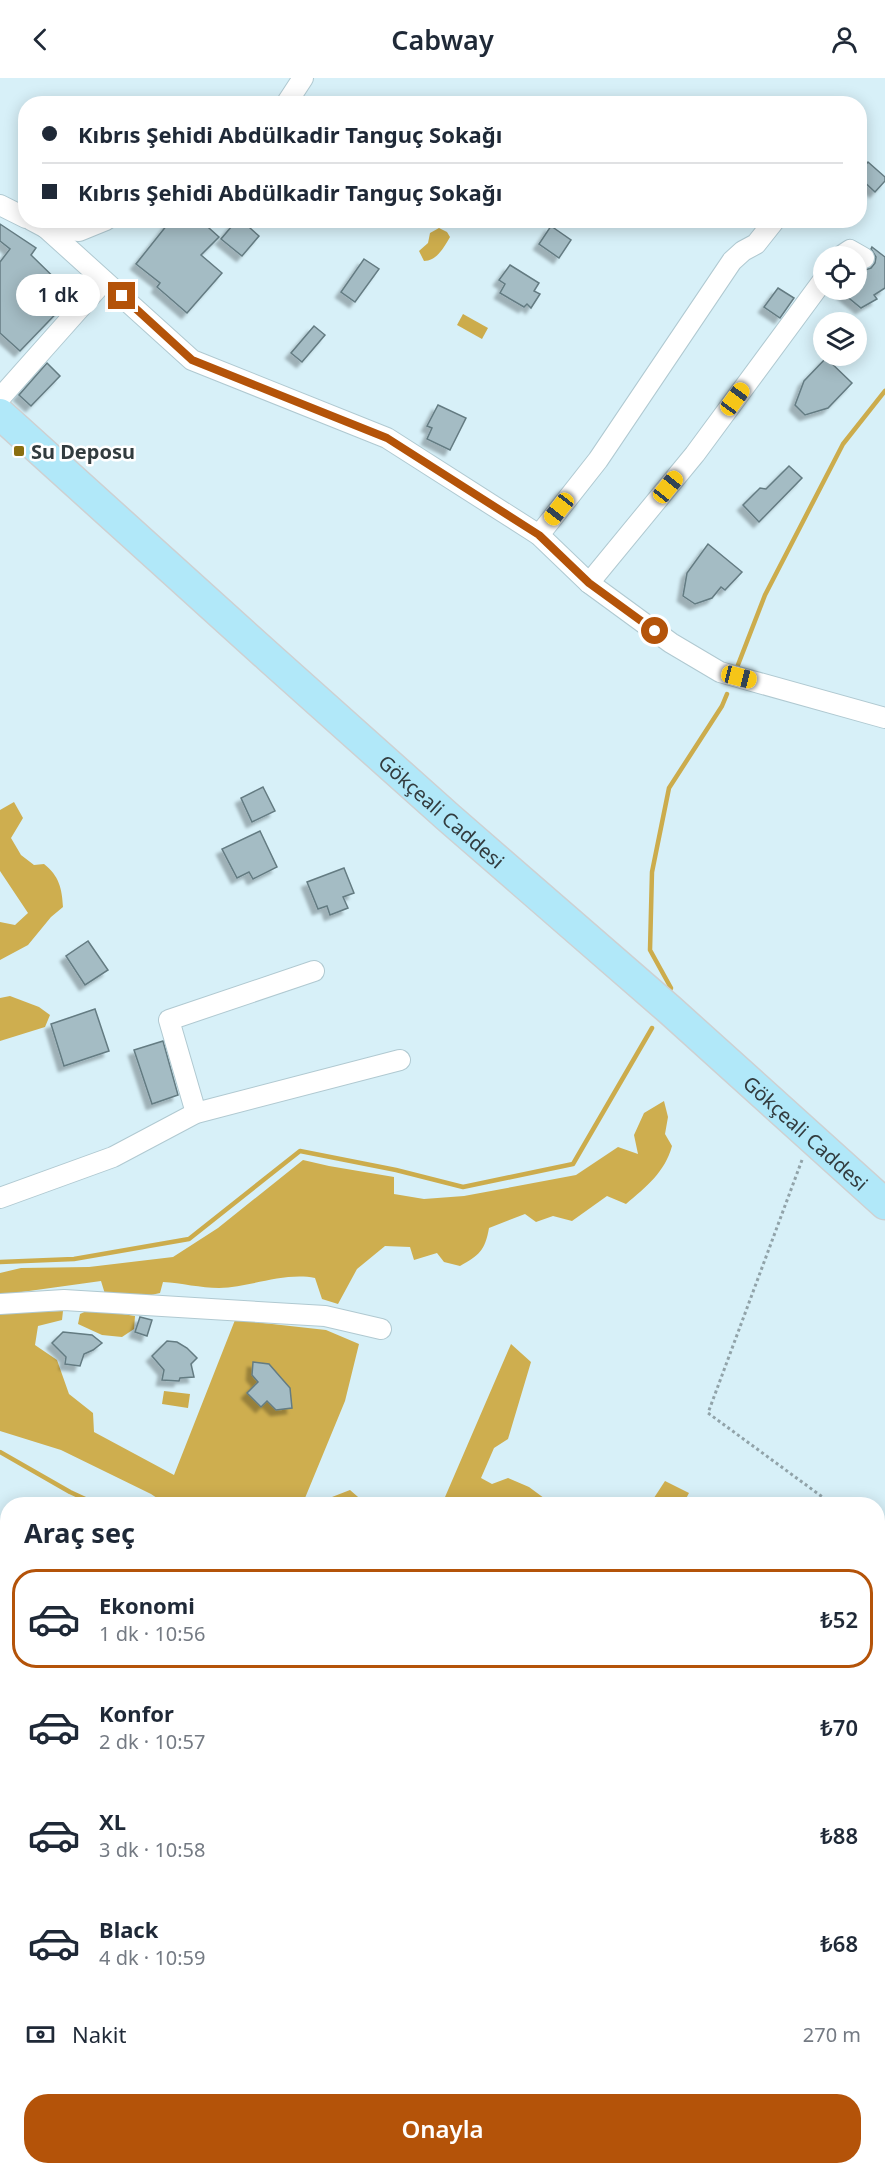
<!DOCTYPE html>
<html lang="tr">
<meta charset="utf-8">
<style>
:root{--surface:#fff;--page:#f6f6f7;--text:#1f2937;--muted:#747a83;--line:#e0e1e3;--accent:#b45309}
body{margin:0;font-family:"Noto Sans",sans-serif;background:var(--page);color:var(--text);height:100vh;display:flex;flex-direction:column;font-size:22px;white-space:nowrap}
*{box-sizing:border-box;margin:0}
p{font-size:20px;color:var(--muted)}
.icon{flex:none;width:33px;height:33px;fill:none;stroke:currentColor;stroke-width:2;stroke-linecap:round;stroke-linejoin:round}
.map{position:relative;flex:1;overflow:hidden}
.details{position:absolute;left:0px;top:1419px;width:885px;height:678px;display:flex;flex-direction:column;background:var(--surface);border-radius:24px 24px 0 0;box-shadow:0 3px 15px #0003}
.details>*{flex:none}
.banner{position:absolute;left:18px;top:18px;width:849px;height:132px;border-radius:24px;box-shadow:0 3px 15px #0003;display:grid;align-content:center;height:132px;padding:0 24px;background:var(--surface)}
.controls{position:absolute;left:813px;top:168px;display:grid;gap:12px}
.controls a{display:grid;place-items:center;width:54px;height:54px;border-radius:50%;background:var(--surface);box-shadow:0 3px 15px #0003;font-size:30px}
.end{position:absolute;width:27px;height:27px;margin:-14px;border:8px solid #b45309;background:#fff;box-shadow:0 0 0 3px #fff}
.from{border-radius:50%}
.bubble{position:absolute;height:42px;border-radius:21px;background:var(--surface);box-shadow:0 3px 15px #0003;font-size:20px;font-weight:600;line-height:42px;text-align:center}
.car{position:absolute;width:18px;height:36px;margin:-18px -9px;border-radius:8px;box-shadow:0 0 4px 2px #0007;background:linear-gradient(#f5c518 24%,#345 0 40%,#f5c518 0 76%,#345 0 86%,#f5c518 0)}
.banner b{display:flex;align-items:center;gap:21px;height:57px;font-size:22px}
.banner b+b{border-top:2px solid var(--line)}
.banner i{width:15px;height:15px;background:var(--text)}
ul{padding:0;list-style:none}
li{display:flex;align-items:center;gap:18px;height:99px;margin:0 12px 9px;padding:0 12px;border:3px solid transparent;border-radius:24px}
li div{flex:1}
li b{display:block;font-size:22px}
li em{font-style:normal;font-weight:600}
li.current{border-color:var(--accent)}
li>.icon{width:54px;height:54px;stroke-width:1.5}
h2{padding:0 24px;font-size:27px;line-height:72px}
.pay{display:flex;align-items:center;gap:15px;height:66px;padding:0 24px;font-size:22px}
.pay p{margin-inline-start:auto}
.primary-button{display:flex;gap:12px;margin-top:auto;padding:12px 24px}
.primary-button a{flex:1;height:69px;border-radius:24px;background:var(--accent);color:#fff;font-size:24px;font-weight:600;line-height:69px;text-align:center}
header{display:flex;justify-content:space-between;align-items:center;height:78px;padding:0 24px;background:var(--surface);font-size:27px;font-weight:600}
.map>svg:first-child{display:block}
.forest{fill:#ceae4f}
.water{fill:#ccac4c}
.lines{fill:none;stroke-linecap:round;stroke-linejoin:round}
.stream{stroke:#ccac4c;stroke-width:4.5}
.building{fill:#a4bcc4;stroke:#647b82;stroke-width:1.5;filter:url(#shadow)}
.street-casing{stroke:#b0c9d1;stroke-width:22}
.primary-casing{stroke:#ced0d1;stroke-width:33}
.highway-casing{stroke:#ced0d1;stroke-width:36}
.path{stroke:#91a3a9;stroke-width:3;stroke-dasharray:3 3;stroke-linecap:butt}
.street{stroke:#fff;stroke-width:20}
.primary{stroke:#b1e8f9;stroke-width:30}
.highway{stroke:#7dd9f5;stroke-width:33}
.route{stroke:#b45309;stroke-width:8}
.poi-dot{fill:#8a6f10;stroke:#fff;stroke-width:2}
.labels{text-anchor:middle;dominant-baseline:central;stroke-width:5;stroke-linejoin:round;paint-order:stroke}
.poi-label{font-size:20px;font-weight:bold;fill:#323c3f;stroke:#fff;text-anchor:start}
.street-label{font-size:20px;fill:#323c3f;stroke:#fff}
</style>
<header><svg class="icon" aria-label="back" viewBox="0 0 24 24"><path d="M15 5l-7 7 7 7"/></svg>Cabway<svg class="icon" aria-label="person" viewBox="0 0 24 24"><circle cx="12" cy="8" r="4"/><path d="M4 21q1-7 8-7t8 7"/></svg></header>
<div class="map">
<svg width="885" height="2097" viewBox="0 0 885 2097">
<defs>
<filter id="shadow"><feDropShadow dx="-5.5" dy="5.5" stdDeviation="1.5" flood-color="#0004"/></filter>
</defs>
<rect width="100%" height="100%" fill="#d7f0f8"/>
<g class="forest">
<path d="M 14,724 L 23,740 L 11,760 L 21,777 L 34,787 L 44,786 C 59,798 62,810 63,829 L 51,839 L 28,867 L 0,882 L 0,844 L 15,847 L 28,835 L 0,793 L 0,732 Z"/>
<polygon points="10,918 39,929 50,937 45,949 0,963 0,920"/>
<path d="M 664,1023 L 668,1039 L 665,1056 L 672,1068 C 665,1094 646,1109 626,1126 L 607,1118 L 572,1143 L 553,1138 L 536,1144 L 525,1136 L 489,1150 C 485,1173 479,1177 460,1188 L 444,1184 L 437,1175 L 414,1182 L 410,1169 L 385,1168 L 357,1191 L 338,1226 L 322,1221 L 315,1200 C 284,1194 251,1209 219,1210 C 201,1210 181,1205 163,1204 L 160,1215 L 138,1220 L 105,1216 L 101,1203 L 0,1217 L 0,1195 L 21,1190 L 89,1189 L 173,1179 L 218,1150 L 303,1082 L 329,1088 L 394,1099 L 394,1116 L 424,1121 L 464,1118 L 576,1097 L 618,1069 L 638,1076 L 634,1057 L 644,1035 Z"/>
<polygon points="91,1231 135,1238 134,1251 122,1259 102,1257 78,1246 80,1236"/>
<polygon points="63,1233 62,1242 38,1248 35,1267 57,1282 69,1316 93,1335 94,1354 174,1397 235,1242 326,1252 359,1266 345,1323 305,1420 332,1419 350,1412 365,1425 363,1426 166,1426 151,1416 61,1372 0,1353 0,1235"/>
<polygon points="511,1266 531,1284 508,1361 494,1370 481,1400 492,1406 508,1400 529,1409 552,1426 442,1426"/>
<polygon points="665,1403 689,1415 683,1426 650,1426"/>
</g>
<g class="water">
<path d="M 439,150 L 447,154 L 450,159 C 444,169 437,183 424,183 L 419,173 L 428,165 L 430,155 Z"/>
<polygon points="463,236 488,250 482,261 457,247"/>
<polygon points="164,1313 190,1316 188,1330 162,1326"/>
</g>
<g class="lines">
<g class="stream">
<polyline points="736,592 765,517 843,366 885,313"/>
<polyline points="668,916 671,910 650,872 652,794 669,710 722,628 727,616"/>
<polyline points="0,1184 74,1181 189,1161 300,1073 396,1092 463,1109 573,1086 652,950"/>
<polyline points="0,1374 70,1414 96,1426"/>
<polyline points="878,1880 885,1885"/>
</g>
</g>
<g class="building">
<polygon points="868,84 885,99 885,103 875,114 860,100 860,93"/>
<polygon points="171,142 200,142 219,159 201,177 222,195 187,235 157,209 160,205 136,186"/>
<polygon points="237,142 241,142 259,158 242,178 221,161"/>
<polygon points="0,146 36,170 31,177 73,218 20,273 0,255 0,184 10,171 0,163"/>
<polygon points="551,148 571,162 559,180 539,166"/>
<polygon points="872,169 885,179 885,210 874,217 877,221 861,230 839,212 856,212 856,190 865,192 871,190 875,185 876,179 871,171"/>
<polygon points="364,181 379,191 355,224 341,214"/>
<polygon points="510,187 539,205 534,213 540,216 531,230 527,226 524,229 500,215 505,206 499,202"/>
<polygon points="778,210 794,220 780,240 764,229"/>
<polygon points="314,248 325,257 302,284 291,275"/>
<polygon points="826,280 852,305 828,330 805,337 795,327 804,303"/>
<polygon points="47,285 60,298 31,328 19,317"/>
<polygon points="438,327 466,340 450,372 427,361 432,350 427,348"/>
<polygon points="789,388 802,400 759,444 743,427 760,410 766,411"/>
<polygon points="708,466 742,494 725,512 721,509 712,520 695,526 683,518 687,495"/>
<polygon points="263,709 275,733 252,744 241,720"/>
<polygon points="260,753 277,789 253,801 249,794 237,800 222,771"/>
<polygon points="344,790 354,815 343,819 348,830 330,837 327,828 318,831 307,804"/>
<polygon points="88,863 108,892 85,907 66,878"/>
<polygon points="95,931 109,973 64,988 51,946"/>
<polygon points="163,963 178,1017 152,1026 134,972"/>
<polygon points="140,1239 152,1242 147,1258 135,1254"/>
<polygon points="63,1254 92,1257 102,1265 93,1272 84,1276 80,1288 65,1286 66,1279 52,1265"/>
<polygon points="167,1263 177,1264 187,1270 197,1280 191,1286 194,1299 180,1300 179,1303 162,1302 164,1292 152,1278"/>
<polygon points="253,1284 269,1286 290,1310 292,1330 276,1332 267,1323 261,1329 247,1315 258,1304 252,1297"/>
</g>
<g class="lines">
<g class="street-casing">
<g id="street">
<polyline points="286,26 303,0"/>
<polyline points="0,127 26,140"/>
<polyline points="31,142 46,150 79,153 106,142"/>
<polyline points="46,150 192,282 387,360 539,457 589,505 671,565 720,594 885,640"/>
<polyline points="841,178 850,172 864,180"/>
<polyline points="0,320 104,203"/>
<polyline points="539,457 598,382 732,183 743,173 756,166 775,142"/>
<polyline points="589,505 695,376 824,201"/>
<polyline points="196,1035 169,942 314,893"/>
<polyline points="0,1120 113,1079 196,1035 400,982"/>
<polyline points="0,1226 64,1222 325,1238 381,1251"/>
<polyline points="0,1497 4,1499"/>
<polyline points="0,1673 8,1679"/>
<polyline points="523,2090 531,2097"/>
</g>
</g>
<g class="primary-casing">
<g id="primary">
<path id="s1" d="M 0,336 L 271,581 L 449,740 L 670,932 L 885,1126"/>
</g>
</g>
<g class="highway-casing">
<g id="highway">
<polyline points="0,1925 8,1930"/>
<polyline points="0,1979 8,1984"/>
<polyline points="157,2090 167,2097"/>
<polyline points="221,2090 231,2097"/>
</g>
</g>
<g class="path">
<polyline points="802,1082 708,1335 832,1426"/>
<polyline points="878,1460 885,1466"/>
</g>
<use href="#street" class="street"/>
<use href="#primary" class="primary"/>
<use href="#highway" class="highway"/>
</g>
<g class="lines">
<polyline class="route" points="122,218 192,282 387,360 539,457 589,505 655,553"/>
</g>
<rect class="poi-dot" x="13" y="367" width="12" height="12" rx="3"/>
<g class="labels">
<g class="poi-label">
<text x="31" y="373">Su Deposu</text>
</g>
<g class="street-label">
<text stroke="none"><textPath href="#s1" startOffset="594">Gökçeali Caddesi</textPath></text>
<text stroke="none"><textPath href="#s1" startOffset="1080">Gökçeali Caddesi</textPath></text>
</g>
</g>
</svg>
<div class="controls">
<a><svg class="icon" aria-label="locate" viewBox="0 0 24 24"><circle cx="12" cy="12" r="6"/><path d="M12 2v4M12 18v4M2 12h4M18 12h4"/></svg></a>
<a><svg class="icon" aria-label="layers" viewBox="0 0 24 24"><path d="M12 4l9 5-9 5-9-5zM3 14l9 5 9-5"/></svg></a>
</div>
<i class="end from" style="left:655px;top:553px"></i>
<i class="end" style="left:122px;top:218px"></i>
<div class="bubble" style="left:16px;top:196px;width:84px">1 dk</div>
<i class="car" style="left:735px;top:321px;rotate:36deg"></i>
<i class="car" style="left:668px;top:409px;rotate:39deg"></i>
<i class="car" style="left:559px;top:431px;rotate:218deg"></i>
<i class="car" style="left:739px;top:599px;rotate:104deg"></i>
<div class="banner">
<b><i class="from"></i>Kıbrıs Şehidi Abdülkadir Tanguç Sokağı</b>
<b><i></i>Kıbrıs Şehidi Abdülkadir Tanguç Sokağı</b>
</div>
<section class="details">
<h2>Araç seç</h2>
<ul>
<li class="current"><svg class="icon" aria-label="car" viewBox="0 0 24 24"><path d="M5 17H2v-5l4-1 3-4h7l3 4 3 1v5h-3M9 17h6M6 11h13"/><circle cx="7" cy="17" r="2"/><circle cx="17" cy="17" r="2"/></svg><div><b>Ekonomi</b><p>1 dk · 10:56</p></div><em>₺52</em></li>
<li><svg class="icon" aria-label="car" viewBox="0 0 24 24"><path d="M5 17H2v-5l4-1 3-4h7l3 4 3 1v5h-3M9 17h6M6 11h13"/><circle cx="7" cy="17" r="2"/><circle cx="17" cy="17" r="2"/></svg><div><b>Konfor</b><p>2 dk · 10:57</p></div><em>₺70</em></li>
<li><svg class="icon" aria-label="car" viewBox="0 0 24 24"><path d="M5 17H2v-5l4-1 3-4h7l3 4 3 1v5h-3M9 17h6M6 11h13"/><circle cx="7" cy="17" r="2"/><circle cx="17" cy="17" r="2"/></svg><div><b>XL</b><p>3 dk · 10:58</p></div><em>₺88</em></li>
<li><svg class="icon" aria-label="car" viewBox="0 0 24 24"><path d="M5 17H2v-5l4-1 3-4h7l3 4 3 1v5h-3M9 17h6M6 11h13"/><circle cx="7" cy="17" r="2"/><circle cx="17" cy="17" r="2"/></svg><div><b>Black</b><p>4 dk · 10:59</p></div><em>₺68</em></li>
</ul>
<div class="pay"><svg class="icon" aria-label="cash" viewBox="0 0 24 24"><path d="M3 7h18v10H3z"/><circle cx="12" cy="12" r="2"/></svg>Nakit<p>270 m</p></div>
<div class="primary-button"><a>Onayla</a></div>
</section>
</div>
